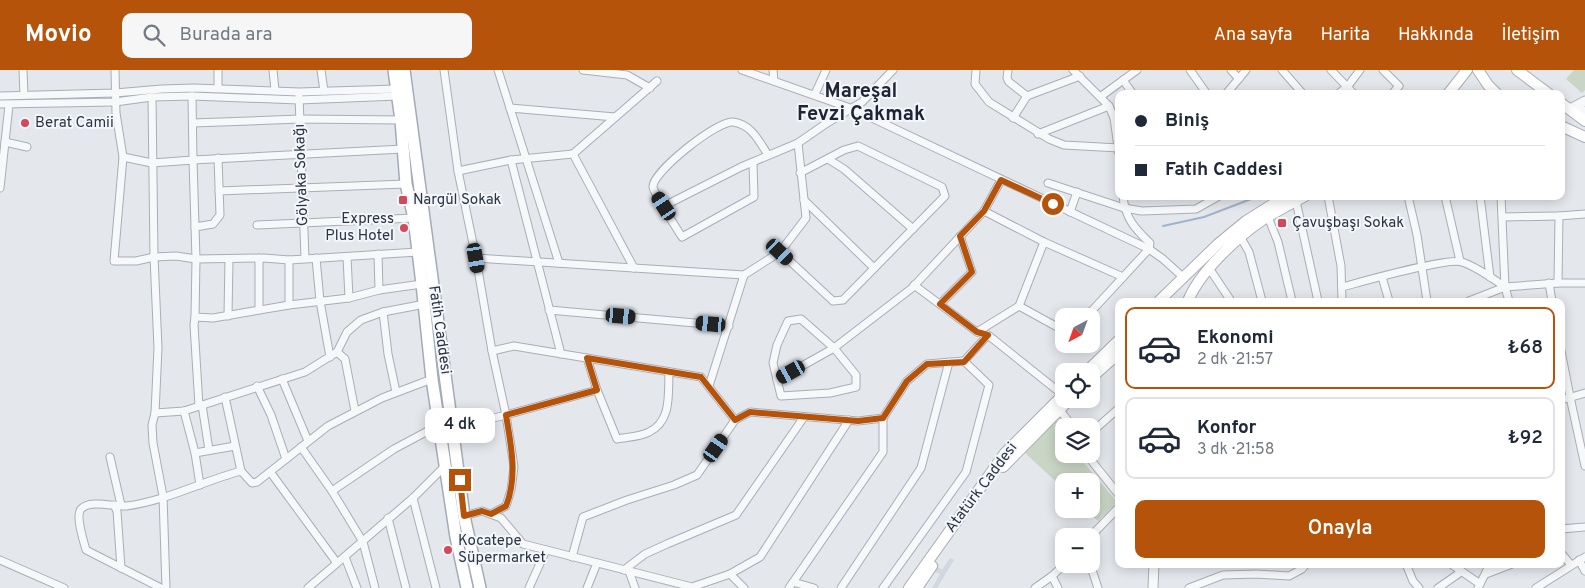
<!DOCTYPE html>
<html lang="tr">
<meta charset="utf-8">
<style>
:root{--surface:#fff;--page:#f6f6f7;--text:#1f2937;--muted:#747a83;--line:#e0e1e3;--accent:#b45309}
body{margin:0;font-family:Overpass,sans-serif;background:var(--page);color:var(--text);height:100vh;display:flex;flex-direction:column;font-size:19px;white-space:nowrap}
*{box-sizing:border-box;margin:0}
p{font-size:16px;color:var(--muted)}
.icon{flex:none;width:28px;height:28px;fill:none;stroke:currentColor;stroke-width:2;stroke-linecap:round;stroke-linejoin:round}
.map{position:relative;flex:1;overflow:hidden}
.side{position:absolute;left:1115px;top:228px;width:450px;height:270px;display:flex;flex-direction:column;background:var(--surface);border-radius:10px;box-shadow:0 2px 12px #0003}
.side>*{flex:none}
.top-card{position:absolute;left:1115px;top:20px;width:450px;height:110px;border-radius:10px;box-shadow:0 2px 12px #0003;display:grid;align-content:center;height:110px;padding:0 20px;background:var(--surface)}
.needle{width:32px;rotate:221deg}
.fabs{position:absolute;left:1055px;top:238px;display:grid;gap:10px}
.fabs a{display:grid;place-items:center;width:45px;height:45px;border-radius:10px;background:var(--surface);box-shadow:0 2px 12px #0003;font-size:25px}
.end{position:absolute;width:22px;height:22px;margin:-11px;border:6px solid #b45309;background:#fff;box-shadow:0 0 0 2px #fff}
.from{border-radius:50%}
.bubble{position:absolute;height:35px;border-radius:10px;background:var(--surface);box-shadow:0 2px 12px #0003;font-size:16px;font-weight:600;line-height:35px;text-align:center}
.car{position:absolute;width:15px;height:30px;margin:-15px -8px;border-radius:6px;box-shadow:0 0 4px 1px #0007;background:linear-gradient(#222 24%,#8ab4d8 0 40%,#222 0 76%,#8ab4d8 0 86%,#222 0)}
.top-card b{display:flex;align-items:center;gap:18px;height:48px;font-size:19px}
.top-card b+b{border-top:1px solid var(--line)}
.top-card i{width:12px;height:12px;background:var(--text)}
ul{padding:9px 0 0;list-style:none}
li{display:flex;align-items:center;gap:15px;height:82px;margin:0 10px 8px;padding:0 10px;border:2px solid var(--line);border-radius:10px}
li div{flex:1}
li b{display:block;font-size:19px}
li em{font-style:normal;font-weight:600}
li.selected{border-color:var(--accent)}
li>.icon{width:45px;height:45px;stroke-width:1.5}
.cta{display:flex;gap:10px;margin-top:auto;padding:10px 20px}
.cta a{flex:1;height:58px;border-radius:10px;background:var(--accent);color:#fff;font-size:20px;font-weight:600;line-height:58px;text-align:center}
header{display:flex;align-items:center;gap:30px;box-sizing:border-box;height:70px;padding:0 25px;background:var(--accent);color:#fff}
header strong{font-size:24px}
nav{display:flex;gap:28px;margin-inline-start:auto;font-size:18px}
.search{width:350px;height:45px;background:var(--page);display:flex;align-items:center;gap:12px;box-sizing:border-box;padding:0 18px;border-radius:10px;color:var(--muted);font-size:19px}
.map>svg:first-child{display:block}
.built{fill:#d2d6de}
.green{fill:#c9d6c5}
.lines{fill:none;stroke-linecap:round;stroke-linejoin:round}
.stream{stroke:#9fb4cc;stroke-width:2}
.minor-casing{stroke:#a9aeb7;stroke-width:9}
.tertiary-casing{stroke:#a9aeb7;stroke-width:11}
.secondary-casing{stroke:#a9aeb7;stroke-width:12}
.primary-casing{stroke:#a3abb8;stroke-width:14}
.minor{stroke:#f7f8fa;stroke-width:7}
.tertiary{stroke:#f7f8fa;stroke-width:9}
.secondary{stroke:#fff;stroke-width:10}
.primary{stroke:#fff;stroke-width:11}
.route{stroke:#b45309;stroke-width:6}
.poi-dot{fill:#d1495b;stroke:#f4f6f9;stroke-width:2}
.labels{text-anchor:middle;dominant-baseline:central;stroke-width:4;stroke-linejoin:round;paint-order:stroke}
.poi-label{font-size:15px;fill:#2b3445;stroke:#f4f6f9;text-anchor:start}
.street-label{font-size:15px;fill:#2b3445;stroke:#f4f6f9}
.district-label{font-size:20px;font-weight:bold;fill:#1d2536;stroke:#f4f6f9}
</style>
<header>
<strong>Movio</strong>
<div class="search"><svg class="icon" aria-label="search" viewBox="0 0 24 24"><circle cx="10" cy="10" r="6"/><path d="M15 15l6 6"/></svg>Burada ara</div>
<nav><a>Ana sayfa</a><a>Harita</a><a>Hakkında</a><a>İletişim</a></nav>
</header>
<div class="map">
<svg width="1585" height="518" viewBox="0 0 1585 518">
<rect width="100%" height="100%" fill="#e4e7ec"/>
<polygon class="built" points="950,488 954,490 937,518 932,518 940,504 931,500 930,492 934,494 935,492 939,494 938,497 942,500"/>
<g class="green">
<polygon points="1574,0 1585,0 1585,20 1582,23 1566,9"/>
<polygon points="1056,350 1064,357 1064,384 1079,384 1079,387 1117,432 1098,451 1085,439 1091,439 1091,411 1064,411 1064,419 1025,383"/>
</g>
<g class="lines">
<polyline class="stream" points="1163,156 1204,147 1259,126"/>
<g class="minor-casing">
<g id="minor">
<polyline points="23,0 24,25"/>
<polyline points="115,0 116,43 123,87 152,93 193,90 196,189 195,247 213,248 289,235 349,228 379,220 422,214"/>
<polyline points="218,0 218,18"/>
<polyline points="273,0 275,20"/>
<polyline points="321,0 324,21"/>
<polyline points="444,0 458,101 476,188 492,281 506,345 513,390 514,397 511,420 506,436 491,444"/>
<polyline points="498,0 559,193"/>
<polyline points="583,0 627,5 650,18"/>
<polyline points="742,0 853,39 1149,179 1163,189 1184,208"/>
<polyline points="773,0 774,11"/>
<polyline points="976,0 975,14 989,32 1049,69 1064,75 1119,78"/>
<polyline points="1008,0 1007,8 1009,12 1027,26"/>
<polyline points="1073,0 1109,36 1114,48 1119,84"/>
<polyline points="1190,0 1207,24"/>
<polyline points="1231,0 1239,9"/>
<polyline points="1282,0 1303,24"/>
<polyline points="1331,0 1354,24"/>
<polyline points="1383,0 1399,16 1392,24"/>
<polyline points="1123,10 1133,24"/>
<polyline points="815,24 826,0"/>
<polyline points="1226,24 1246,0"/>
<polyline points="1338,24 1348,16 1360,0"/>
<polyline points="0,26 115,23 162,19 194,18 299,22 397,19"/>
<polyline points="192,26 193,90 403,79"/>
<polyline points="299,26 305,188"/>
<polyline points="152,27 154,187 158,278 155,343 152,355 153,373 163,426 166,518"/>
<polyline points="1100,27 1137,0"/>
<polyline points="0,34 115,32 152,27 192,26 299,30 398,26"/>
<polyline points="510,38 615,47"/>
<polyline points="1013,48 1027,26 1080,6"/>
<polyline points="193,53 300,49 401,50"/>
<polyline points="1038,64 1109,36"/>
<polyline points="5,72 27,77"/>
<polyline points="573,84 657,11"/>
<polyline points="123,87 114,191 136,191 154,187 176,186 196,189 264,188 289,190 418,182"/>
<polyline points="828,89 844,99 913,159"/>
<polyline points="511,90 561,284"/>
<path d="M 753,93 L 754,127 L 682,167 C 677,159 654,124 653,117 C 652,102 718,50 733,52 C 751,54 759,71 768,85"/>
<polyline points="458,101 511,90 573,84 634,198"/>
<polyline points="1048,113 1124,138 1142,141 1196,139 1219,126"/>
<polyline points="0,118 9,35"/>
<polyline points="219,121 406,114"/>
<polyline points="1328,126 1341,196 1342,231"/>
<polyline points="1408,126 1417,165 1427,231"/>
<polyline points="1445,126 1460,191"/>
<polyline points="1480,126 1490,207"/>
<polyline points="1501,126 1505,217 1509,231"/>
<polyline points="804,130 874,198"/>
<polyline points="1296,131 1318,231"/>
<polyline points="664,136 741,97 798,73 824,55 862,32 893,0"/>
<polyline points="984,141 1044,172 1123,207"/>
<polyline points="1070,142 1077,122"/>
<polyline points="1268,147 1278,172 1292,231"/>
<polyline points="1503,147 1559,146"/>
<polyline points="257,155 414,148"/>
<polyline points="195,157 213,154 220,145 218,88"/>
<polyline points="1241,168 1249,182 1262,231"/>
<polyline points="780,182 833,231 843,230 945,126 942,117 858,76 844,80 800,103"/>
<polyline points="378,184 379,220"/>
<polyline points="347,187 349,228"/>
<polyline points="259,188 259,240"/>
<polyline points="316,188 320,231 330,287"/>
<polyline points="476,188 744,205"/>
<polyline points="1209,198 1231,231"/>
<polyline points="1382,207 1389,231"/>
<polyline points="1549,213 1552,231"/>
<polyline points="1558,213 1559,146 1585,144"/>
<polyline points="914,215 977,262 988,265 1063,325"/>
<path d="M 1342,217 C 1361,212 1448,187 1462,192 C 1477,197 1492,208 1505,217"/>
<polyline points="1469,231 1505,217 1558,213 1585,213"/>
<polyline points="940,234 972,202 960,166"/>
<polyline points="289,235 289,190"/>
<polyline points="1019,236 1059,258 1064,257"/>
<polyline points="549,240 729,256"/>
<polyline points="383,242 388,284 396,322"/>
<polyline points="228,246 229,189"/>
<path d="M 1087,246 L 1149,179 L 1150,173 C 1135,159 1125,148 1123,126"/>
<polyline points="195,247 194,255 199,336"/>
<polygon points="801,249 834,278 856,305 856,317 830,323 781,326 773,293 777,275 788,251"/>
<polyline points="977,262 1019,236 1044,172"/>
<polyline points="492,281 514,276 701,307 735,350 750,342 858,351 883,348 907,311 927,294 964,291 989,315 966,402 883,518"/>
<polyline points="1561,281 1570,327 1585,396"/>
<polyline points="337,282 345,289 355,341"/>
<path d="M 587,288 L 597,320 L 617,369 C 627,367 640,367 649,362 C 672,351 668,324 669,302"/>
<polyline points="964,291 988,265"/>
<polyline points="282,309 308,371"/>
<polyline points="777,310 834,278 912,218 984,141 1001,110"/>
<polyline points="257,316 271,345 286,389"/>
<polyline points="709,316 744,205 780,182 806,148 798,73"/>
<polyline points="225,327 241,401"/>
<polyline points="1561,330 1585,323"/>
<polyline points="202,335 209,380"/>
<polyline points="1059,339 1072,356"/>
<polyline points="184,341 195,383 200,415"/>
<polyline points="155,343 184,341 305,302 337,282 347,262 361,250 383,242 425,234"/>
<polyline points="453,358 506,345 597,320"/>
<polyline points="1091,363 1119,338"/>
<polyline points="301,377 332,421 363,472 375,518"/>
<polyline points="195,383 235,376"/>
<polyline points="1086,384 1119,425"/>
<polyline points="110,387 121,435"/>
<polyline points="271,403 337,493"/>
<polyline points="332,421 394,379 439,355"/>
<polyline points="413,428 436,518"/>
<polyline points="114,435 117,441 121,498"/>
<polyline points="464,446 482,441 501,448 523,474 692,517 730,504 744,518"/>
<polyline points="388,448 406,518"/>
<polyline points="1561,459 1585,457"/>
<polyline points="1091,466 1119,437"/>
<polyline points="1561,483 1571,495"/>
<polyline points="345,487 357,518"/>
<polyline points="572,487 583,447 627,430 674,415 697,405 735,350"/>
<polyline points="0,490 64,518"/>
<polyline points="1579,490 1585,501"/>
<polyline points="1090,494 1098,518"/>
<polyline points="1406,494 1413,511 1419,518"/>
<polyline points="1451,494 1480,514"/>
<polyline points="624,500 645,484 667,474 736,445 804,347"/>
<polyline points="629,501 635,518"/>
<polyline points="730,504 760,487 849,350"/>
<polyline points="1486,504 1512,494"/>
<polyline points="1052,506 1058,518"/>
<polyline points="793,512 814,518"/>
<path d="M 161,518 L 86,480 C 84,472 75,446 81,439 C 90,429 115,437 126,436 C 166,431 203,411 241,401 L 252,413 L 257,412 L 328,356 L 382,328 L 432,309"/>
<polyline points="308,518 413,428 446,395"/>
<polyline points="529,518 546,480"/>
<polyline points="587,518 597,493"/>
<polyline points="789,518 883,382 883,348"/>
<polyline points="841,518 921,398 949,292"/>
<polyline points="1035,518 1052,506 1065,494"/>
<polyline points="1189,518 1223,505 1256,504 1289,506 1302,499 1306,494"/>
<polyline points="1438,518 1461,502"/>
<polyline points="1478,518 1490,494"/>
<polyline points="1536,518 1585,487"/>
</g>
</g>
<g class="tertiary-casing">
<g id="tertiary">
<polyline points="1570,39 1585,31"/>
<polyline points="1570,39 1585,41"/>
<polyline points="1153,518 1154,494"/>
</g>
</g>
<g class="secondary-casing">
<g id="secondary">
<polyline points="1478,0 1488,15 1497,24"/>
<polyline points="1517,0 1549,24"/>
<polyline points="1448,24 1467,0"/>
<polyline points="1561,33 1585,51"/>
<polyline points="1561,56 1585,67"/>
<polyline points="1159,231 1218,174 1246,151 1286,126"/>
<path d="M 1188,231 C 1199,203 1236,168 1261,151 C 1275,142 1290,134 1305,126"/>
<polyline points="1087,301 1119,270"/>
<polyline points="1091,308 1119,283"/>
<polyline points="1003,397 1070,329"/>
<polyline points="909,518 1005,383 1064,324"/>
<polyline points="917,518 932,496"/>
</g>
</g>
<g class="primary-casing">
<g id="primary">
<polyline points="394,0 401,50 406,114 414,148 422,214 432,309 456,467 467,518"/>
<polyline points="404,0 464,446 480,518"/>
</g>
</g>
<use href="#minor" class="minor"/>
<use href="#tertiary" class="tertiary"/>
<use href="#secondary" class="secondary"/>
<use href="#primary" class="primary"/>
</g>
<g class="lines">
<path class="route" d="M 460,410 L 464,446 L 482,441 L 491,444 L 506,436 C 518,406 511,376 506,345 L 597,320 L 587,288 L 701,307 L 735,350 L 750,342 L 858,351 L 883,348 L 907,311 L 927,294 L 964,292 L 988,265 L 977,262 L 940,234 L 972,202 L 960,166 L 984,141 L 1001,110 L 1053,134"/>
</g>
<g class="poi-dot">
<circle cx="25" cy="53" r="5"/>
<rect x="398" y="125" width="10" height="10" rx="2.5"/>
<rect x="1277" y="148" width="10" height="10" rx="2.5"/>
<circle cx="404" cy="158" r="5"/>
<circle cx="448" cy="480" r="5"/>
</g>
<g class="labels">
<g class="poi-label">
<text x="35" y="53">Berat Camii</text>
<text x="413" y="130">Nargül Sokak</text>
<text x="394" y="149" text-anchor="end">Express<tspan x="394" dy="17">Plus Hotel</tspan></text>
<text x="1292" y="153">Çavuşbaşı Sokak</text>
<text x="458" y="471">Kocatepe<tspan x="458" dy="17">Süpermarket</tspan></text>
</g>
<g class="street-label">
<text transform="translate(302 105) rotate(-92)">Gölyaka Sokağı</text>
<text transform="translate(439 260) rotate(82)">Fatih Caddesi</text>
<text transform="translate(982 418) rotate(-53)">Atatürk Caddesi</text>
</g>
<g class="district-label">
<text x="861" y="22">Mareşal<tspan x="861" dy="23">Fevzi Çakmak</tspan></text>
</g>
</g>
</svg>
<div class="fabs">
<a><svg class="needle" viewBox="-14 -14 28 28"><path d="M0-13l5 13h-10z" fill="#e53935"/><path d="M0 13l5-13h-10z" fill="#747a83"/></svg></a>
<a><svg class="icon" aria-label="locate" viewBox="0 0 24 24"><circle cx="12" cy="12" r="6"/><path d="M12 2v4M12 18v4M2 12h4M18 12h4"/></svg></a>
<a><svg class="icon" aria-label="layers" viewBox="0 0 24 24"><path d="M12 4l9 5-9 5-9-5zM3 14l9 5 9-5"/></svg></a>
<a>+</a>
<a>−</a>
</div>
<i class="end from" style="left:1053px;top:134px"></i>
<i class="end" style="left:460px;top:410px"></i>
<div class="bubble" style="left:425px;top:338px;width:70px">4 dk</div>
<i class="car" style="left:664px;top:136px;rotate:327deg"></i>
<i class="car" style="left:780px;top:182px;rotate:133deg"></i>
<i class="car" style="left:476px;top:188px;rotate:170deg"></i>
<i class="car" style="left:621px;top:246px;rotate:95deg"></i>
<i class="car" style="left:711px;top:254px;rotate:275deg"></i>
<i class="car" style="left:791px;top:302px;rotate:241deg"></i>
<i class="car" style="left:716px;top:378px;rotate:35deg"></i>
<div class="top-card">
<b><i class="from"></i>Biniş</b>
<b><i></i>Fatih Caddesi</b>
</div>
<section class="side">
<ul>
<li class="selected"><svg class="icon" aria-label="car" viewBox="0 0 24 24"><path d="M5 17H2v-5l4-1 3-4h7l3 4 3 1v5h-3M9 17h6M6 11h13"/><circle cx="7" cy="17" r="2"/><circle cx="17" cy="17" r="2"/></svg><div><b>Ekonomi</b><p>2 dk · 21:57</p></div><em>₺68</em></li>
<li><svg class="icon" aria-label="car" viewBox="0 0 24 24"><path d="M5 17H2v-5l4-1 3-4h7l3 4 3 1v5h-3M9 17h6M6 11h13"/><circle cx="7" cy="17" r="2"/><circle cx="17" cy="17" r="2"/></svg><div><b>Konfor</b><p>3 dk · 21:58</p></div><em>₺92</em></li>
</ul>
<div class="cta"><a>Onayla</a></div>
</section>
</div>
